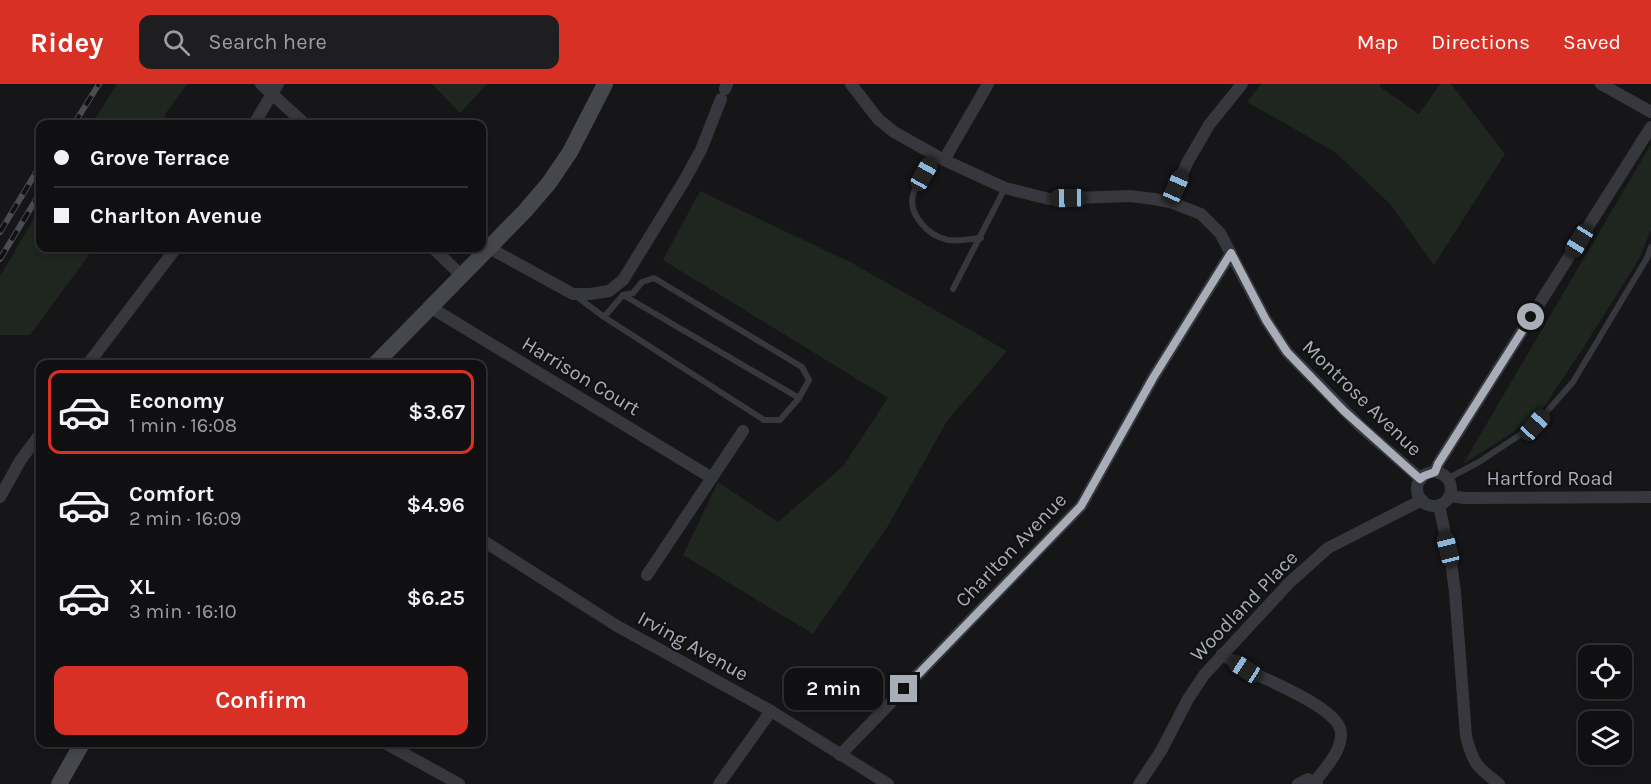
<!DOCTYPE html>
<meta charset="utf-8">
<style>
:root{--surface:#101012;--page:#1e1e20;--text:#f1f3f6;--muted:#9c9d9f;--line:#303032;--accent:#d93025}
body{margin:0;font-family:Karla,sans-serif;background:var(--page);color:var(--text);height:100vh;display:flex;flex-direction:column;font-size:22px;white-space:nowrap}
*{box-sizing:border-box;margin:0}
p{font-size:20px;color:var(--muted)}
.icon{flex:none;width:33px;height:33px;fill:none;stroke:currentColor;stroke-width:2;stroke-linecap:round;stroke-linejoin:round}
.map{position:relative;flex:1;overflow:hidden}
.panel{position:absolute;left:36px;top:276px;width:450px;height:387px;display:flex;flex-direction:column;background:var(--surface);border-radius:12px;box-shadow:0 3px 9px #0003,0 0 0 2px var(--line)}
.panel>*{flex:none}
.hud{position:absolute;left:36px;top:36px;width:450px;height:132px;border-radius:12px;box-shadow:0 3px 9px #0003,0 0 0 2px var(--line);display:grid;align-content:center;height:132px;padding:0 18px;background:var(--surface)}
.fabs{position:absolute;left:1578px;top:561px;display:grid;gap:12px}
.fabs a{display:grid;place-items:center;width:54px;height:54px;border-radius:12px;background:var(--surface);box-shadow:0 3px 9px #0003,0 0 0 2px var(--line);font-size:30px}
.end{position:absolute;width:27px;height:27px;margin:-14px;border:8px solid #a8adb8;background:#111;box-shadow:0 0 0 3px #111}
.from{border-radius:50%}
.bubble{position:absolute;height:42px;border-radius:12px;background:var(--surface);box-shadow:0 3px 9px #0003,0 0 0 2px var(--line);font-size:20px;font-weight:600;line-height:42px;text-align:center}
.car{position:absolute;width:18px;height:36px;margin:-18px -9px;border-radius:8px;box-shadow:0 0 4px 2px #0007;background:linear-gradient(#222 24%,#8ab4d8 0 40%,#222 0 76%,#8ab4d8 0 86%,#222 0)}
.hud b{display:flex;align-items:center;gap:21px;height:57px;font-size:22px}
.hud b+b{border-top:2px solid var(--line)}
.hud i{width:15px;height:15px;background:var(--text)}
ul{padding:10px 0 0;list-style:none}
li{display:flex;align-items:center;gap:18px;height:84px;margin:0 12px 9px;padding:0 6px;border:3px solid transparent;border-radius:12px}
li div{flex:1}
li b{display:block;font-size:22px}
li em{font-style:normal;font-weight:600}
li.active{border-color:var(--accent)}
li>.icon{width:54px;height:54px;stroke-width:1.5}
.button{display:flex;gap:12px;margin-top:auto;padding:12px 18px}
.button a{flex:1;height:69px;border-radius:12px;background:var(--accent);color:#fff;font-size:24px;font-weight:600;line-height:69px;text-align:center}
header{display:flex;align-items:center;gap:36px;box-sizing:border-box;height:84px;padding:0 30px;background:var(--accent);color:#fff}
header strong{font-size:28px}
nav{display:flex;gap:33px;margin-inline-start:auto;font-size:21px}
.search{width:420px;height:54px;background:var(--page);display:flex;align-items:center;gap:15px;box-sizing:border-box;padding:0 21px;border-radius:12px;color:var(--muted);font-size:22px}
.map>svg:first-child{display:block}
.green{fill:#1e261f}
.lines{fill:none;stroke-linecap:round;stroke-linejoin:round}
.lane{stroke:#37383d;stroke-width:6}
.street{stroke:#37383d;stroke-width:12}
.secondary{stroke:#45474d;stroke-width:16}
.rail-casing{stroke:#4a4c52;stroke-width:6}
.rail{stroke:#111113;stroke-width:4;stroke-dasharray:11;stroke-linecap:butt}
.route{stroke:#a8adb8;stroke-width:8}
.labels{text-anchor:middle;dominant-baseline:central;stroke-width:4.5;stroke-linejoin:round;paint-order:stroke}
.street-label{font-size:20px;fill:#a8adb8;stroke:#111113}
</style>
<header>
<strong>Ridey</strong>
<div class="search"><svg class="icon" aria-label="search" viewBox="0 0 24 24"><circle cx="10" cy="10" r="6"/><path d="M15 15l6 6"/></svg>Search here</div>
<nav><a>Map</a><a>Directions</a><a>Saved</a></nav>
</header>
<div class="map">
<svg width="1651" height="700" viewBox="0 0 1651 700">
<rect width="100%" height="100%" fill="#161618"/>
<g class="green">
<polygon points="117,0 187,0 165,30 166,40 92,40"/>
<polygon points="432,0 487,0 460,29"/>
<polygon points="1261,0 1380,0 1380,3 1419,30 1440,0 1451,0 1505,70 1434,181 1390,120 1335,68 1247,18"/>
<polygon points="1651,60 1651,146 1639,175 1585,261 1544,323 1509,351 1463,380"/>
<polygon points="700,107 852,179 1007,267 947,337 888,442 813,550 683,471 718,398 778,438 843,382 888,314 663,176"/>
<polygon points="40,125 40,164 94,164 30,251 0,251 0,192"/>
</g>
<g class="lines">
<g class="lane">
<path d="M 934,71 C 928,82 918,95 914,108 C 906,129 928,152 948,156 C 960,157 970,155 981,154"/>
<polyline points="953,205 1005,104"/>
<polyline points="623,211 799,314"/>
<polyline points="576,212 604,233 764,336 780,336 799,314 809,296 802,283 654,194 642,198 633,209 623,211 604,233"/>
<polyline points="1447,395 1479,378 1535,341 1573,298 1647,174 1651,163"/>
</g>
<g class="street">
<polyline points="261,0 305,40"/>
<polyline points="851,0 878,35 894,48 944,76 1005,104 1049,115 1130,112 1154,115 1170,118 1201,130 1220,149 1266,236 1287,268 1360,342 1421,395"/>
<polyline points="1601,0 1651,28"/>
<polyline points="725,5 727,0"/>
<polyline points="254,40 278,0"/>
<polyline points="944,76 988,0"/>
<polyline points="1170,118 1187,79 1209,41 1242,0"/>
<polyline points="433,164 462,192"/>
<polyline points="489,164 573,210 590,210 609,207 623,196 684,97 701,66 721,15"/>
<polyline points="430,223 712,394"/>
<polyline points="88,280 176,164"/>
<polyline points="1435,388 1438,380 1651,43"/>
<circle cx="1434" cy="405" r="17"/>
<polyline points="1449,412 1465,414 1651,413"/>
<polyline points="0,413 20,377 40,350"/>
<path d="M 1439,421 L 1451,478 L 1455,508 L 1466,652 C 1473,680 1477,683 1499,700"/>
<polyline points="482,456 617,542 771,627 888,700"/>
<polyline points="647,491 743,347"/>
<path d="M 1222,570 C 1230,575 1238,581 1246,585 C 1267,597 1340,624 1341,649 C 1342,667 1325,684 1315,698"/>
<polyline points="383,658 459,700"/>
<polyline points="840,671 1081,422 1153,294 1231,169"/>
<polyline points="719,700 771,627"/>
<polyline points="1139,700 1161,667 1188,615 1204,591 1289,499 1328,464 1422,416"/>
<polyline points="1298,700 1308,695 1317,700"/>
</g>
<g class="secondary">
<polyline points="375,280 525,127 549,99 570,68 605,0"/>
<polyline points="59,700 83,658"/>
</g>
<g class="rail-casing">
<g id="rail">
<polyline points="74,40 99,0"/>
<polyline points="0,148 40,82"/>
<polyline points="0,175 40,109"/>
</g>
</g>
<use href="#rail" class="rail"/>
</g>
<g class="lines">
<polyline class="route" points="904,605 1081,422 1153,294 1231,169 1266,236 1287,268 1344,327 1420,395 1424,392 1435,388 1438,380 1531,233"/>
</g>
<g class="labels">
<g class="street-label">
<text transform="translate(581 292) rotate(31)">Harrison Court</text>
<text transform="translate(1362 314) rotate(44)">Montrose Avenue</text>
<text x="1550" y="394">Hartford Road</text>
<text transform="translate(1011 466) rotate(-46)">Charlton Avenue</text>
<text transform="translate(1244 522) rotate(-46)">Woodland Place</text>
<text transform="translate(693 562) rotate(29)">Irving Avenue</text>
</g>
</g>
</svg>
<div class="fabs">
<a><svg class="icon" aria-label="locate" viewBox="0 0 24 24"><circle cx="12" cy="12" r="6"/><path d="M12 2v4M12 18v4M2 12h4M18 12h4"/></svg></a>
<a><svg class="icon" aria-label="layers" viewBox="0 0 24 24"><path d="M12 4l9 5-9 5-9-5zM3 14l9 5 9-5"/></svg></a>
</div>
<i class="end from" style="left:1531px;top:233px"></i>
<i class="end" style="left:904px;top:605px"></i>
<div class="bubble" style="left:784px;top:584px;width:99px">2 min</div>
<i class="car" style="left:924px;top:90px;rotate:29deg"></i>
<i class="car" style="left:1176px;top:103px;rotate:24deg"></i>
<i class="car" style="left:1068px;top:114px;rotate:269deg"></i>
<i class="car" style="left:1579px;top:157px;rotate:212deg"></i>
<i class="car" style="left:1535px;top:341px;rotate:42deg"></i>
<i class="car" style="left:1448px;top:465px;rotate:346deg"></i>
<i class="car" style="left:1245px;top:585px;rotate:303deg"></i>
<div class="hud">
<b><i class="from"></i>Grove Terrace</b>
<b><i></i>Charlton Avenue</b>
</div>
<section class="panel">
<ul>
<li class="active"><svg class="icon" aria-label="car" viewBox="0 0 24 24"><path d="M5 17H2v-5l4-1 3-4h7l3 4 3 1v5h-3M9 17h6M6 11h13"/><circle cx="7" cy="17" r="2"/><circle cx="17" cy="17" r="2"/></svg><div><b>Economy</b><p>1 min · 16:08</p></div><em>$3.67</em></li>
<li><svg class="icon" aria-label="car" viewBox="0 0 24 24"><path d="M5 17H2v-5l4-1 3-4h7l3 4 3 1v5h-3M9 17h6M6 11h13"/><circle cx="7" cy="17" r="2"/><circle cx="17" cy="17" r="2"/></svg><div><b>Comfort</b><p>2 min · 16:09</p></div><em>$4.96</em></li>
<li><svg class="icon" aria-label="car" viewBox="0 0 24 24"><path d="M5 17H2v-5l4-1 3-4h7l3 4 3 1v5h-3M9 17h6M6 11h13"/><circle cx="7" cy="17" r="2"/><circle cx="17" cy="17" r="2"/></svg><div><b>XL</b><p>3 min · 16:10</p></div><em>$6.25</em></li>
</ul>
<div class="button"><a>Confirm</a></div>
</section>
</div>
